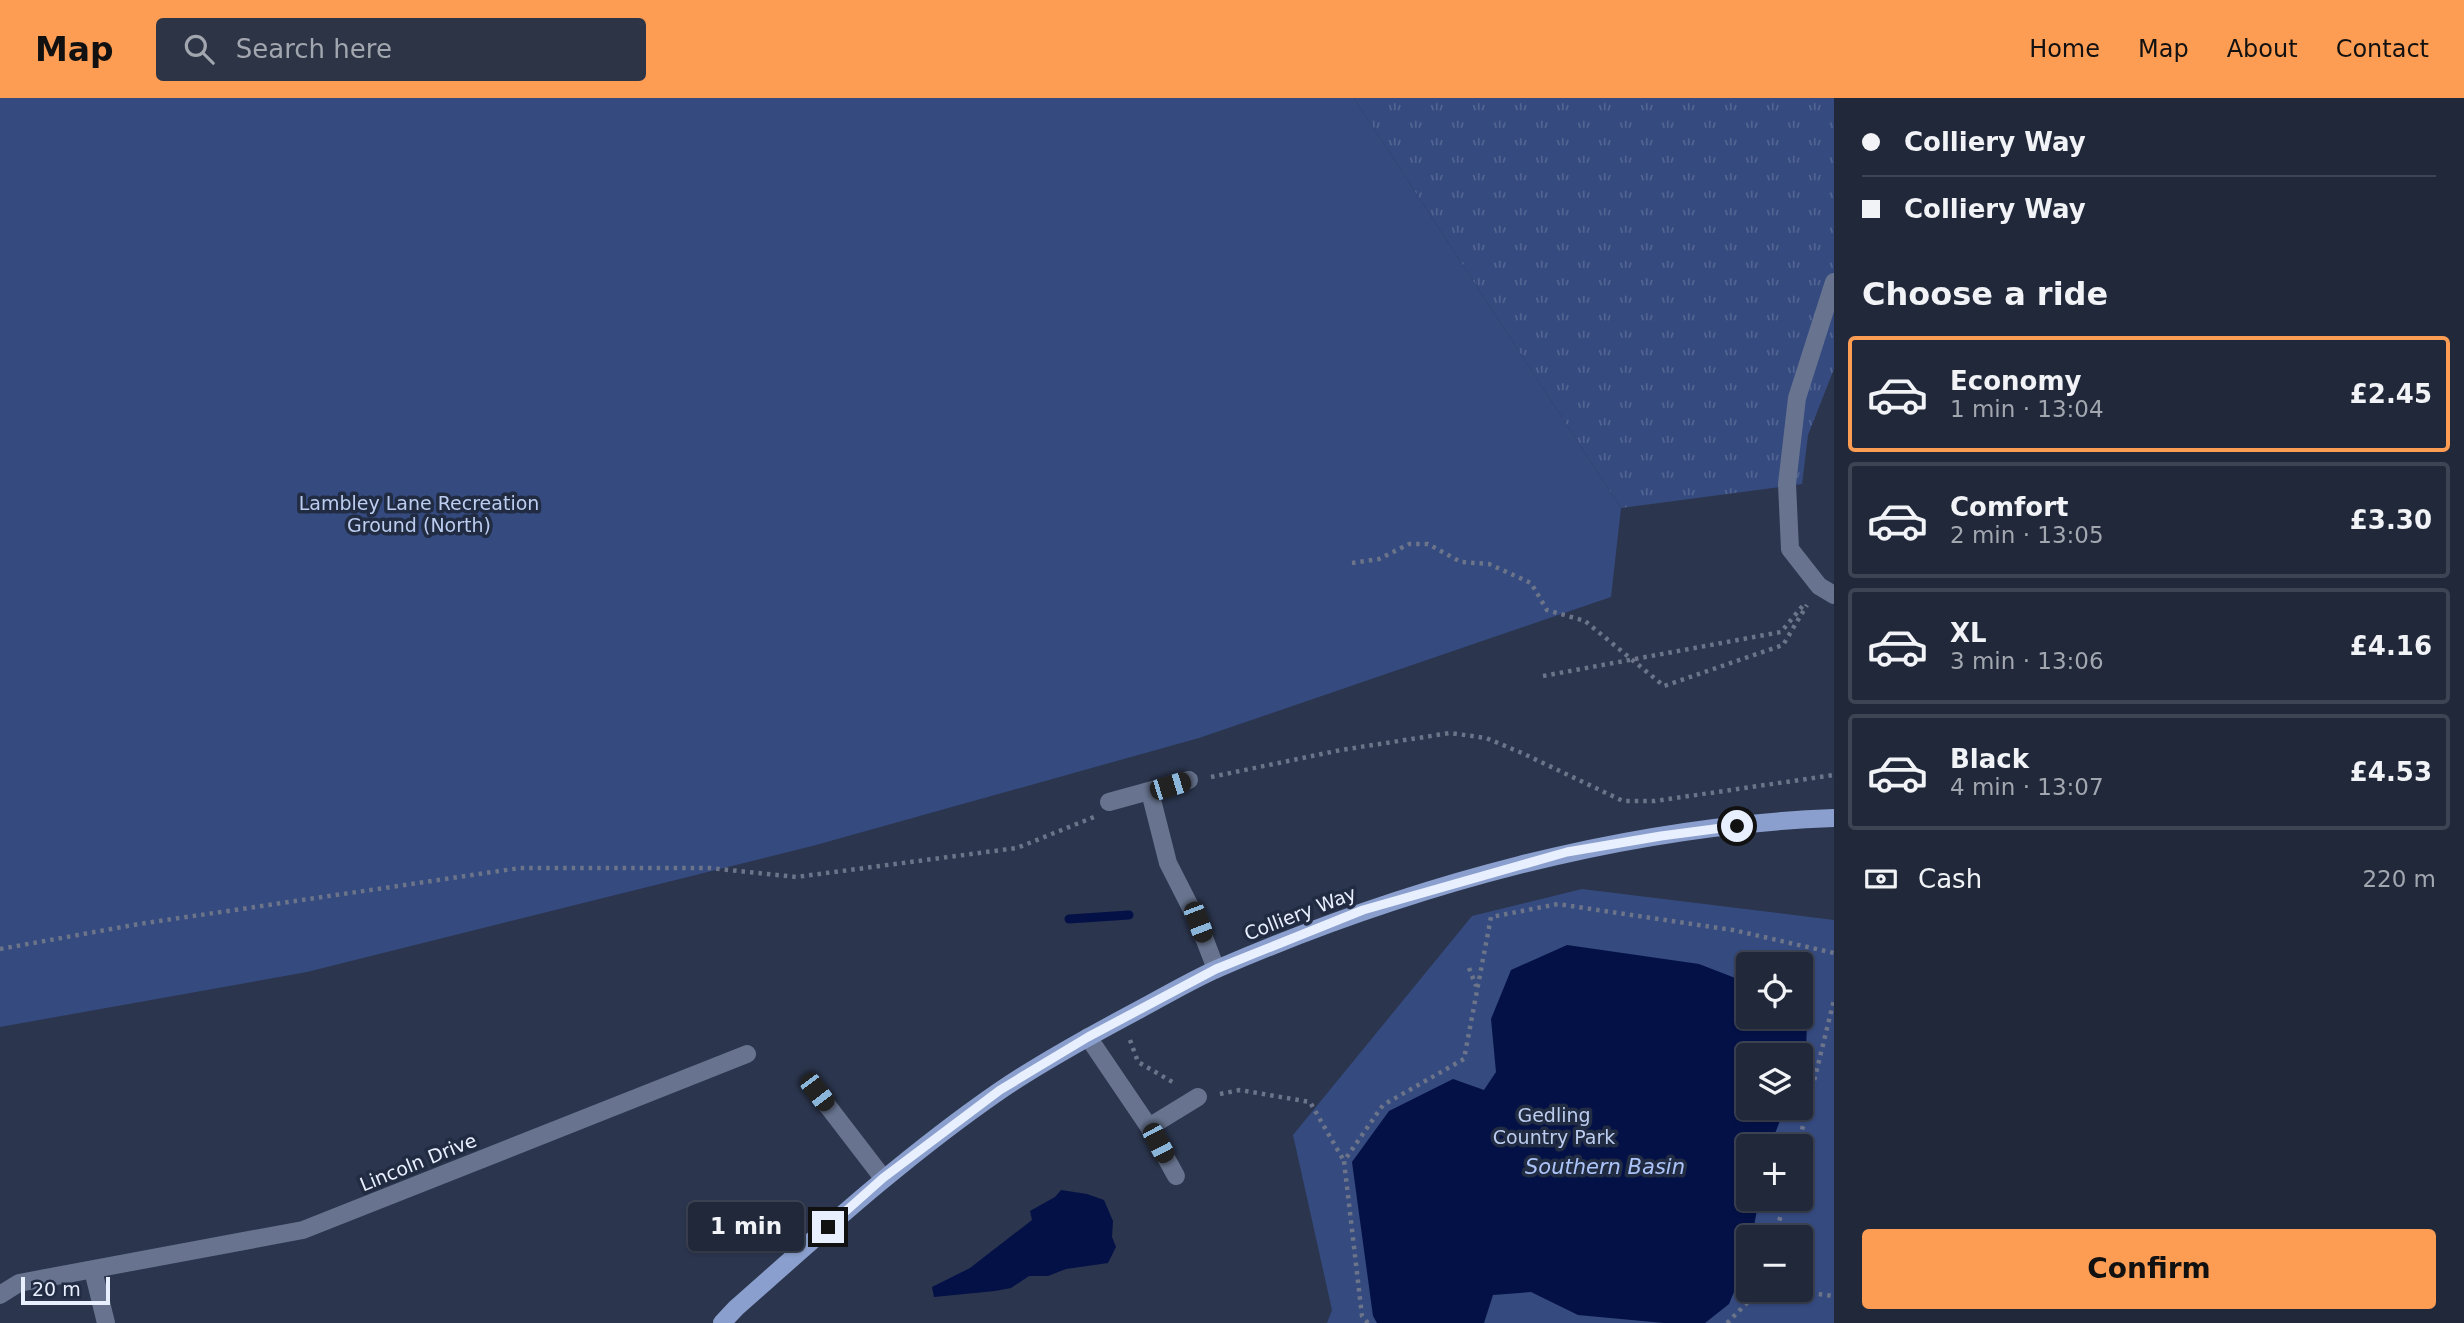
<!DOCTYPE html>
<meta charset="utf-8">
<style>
:root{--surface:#20283a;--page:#2d3445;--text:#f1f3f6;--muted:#a2a6af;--line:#3d4454;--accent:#fd9d54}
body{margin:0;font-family:"DejaVu Sans",sans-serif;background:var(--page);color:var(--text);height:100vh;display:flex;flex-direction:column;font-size:26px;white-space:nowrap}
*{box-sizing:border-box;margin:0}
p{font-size:23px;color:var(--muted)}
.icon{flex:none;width:38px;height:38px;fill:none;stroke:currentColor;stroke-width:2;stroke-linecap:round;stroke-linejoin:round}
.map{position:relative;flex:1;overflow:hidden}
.panel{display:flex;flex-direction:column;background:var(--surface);width:630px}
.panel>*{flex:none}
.hud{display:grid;align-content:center;height:154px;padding:0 28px;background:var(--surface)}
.fabs{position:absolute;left:1736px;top:854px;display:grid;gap:14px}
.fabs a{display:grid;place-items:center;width:77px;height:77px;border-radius:7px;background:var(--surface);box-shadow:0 2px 5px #0004,0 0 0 2px var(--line);font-size:35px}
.scale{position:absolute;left:21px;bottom:18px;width:89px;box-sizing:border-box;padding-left:7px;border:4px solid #e8efff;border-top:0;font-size:19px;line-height:24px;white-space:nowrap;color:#e8efff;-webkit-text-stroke:5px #212b42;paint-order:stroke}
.end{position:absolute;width:32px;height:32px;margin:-16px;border:9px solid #e8efff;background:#111;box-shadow:0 0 0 4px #111}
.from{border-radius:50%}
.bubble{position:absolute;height:49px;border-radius:7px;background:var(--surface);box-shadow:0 2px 5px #0004,0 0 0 2px var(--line);font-size:23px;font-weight:700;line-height:49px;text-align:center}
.car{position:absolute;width:21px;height:42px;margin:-21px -10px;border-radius:9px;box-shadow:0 0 5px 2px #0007;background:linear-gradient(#222 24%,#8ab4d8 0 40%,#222 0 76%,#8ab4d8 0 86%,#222 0)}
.hud b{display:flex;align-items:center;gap:24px;height:66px;font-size:26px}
.hud b+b{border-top:2px solid var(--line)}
.hud i{width:18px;height:18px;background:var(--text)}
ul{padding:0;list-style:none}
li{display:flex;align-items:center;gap:21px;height:116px;margin:0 14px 10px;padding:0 14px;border:4px solid var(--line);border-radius:7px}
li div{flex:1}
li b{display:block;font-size:26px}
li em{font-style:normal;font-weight:700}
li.current{border-color:var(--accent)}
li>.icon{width:63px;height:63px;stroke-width:1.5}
h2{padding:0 28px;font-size:32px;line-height:84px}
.pay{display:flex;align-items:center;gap:18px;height:77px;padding:0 28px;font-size:26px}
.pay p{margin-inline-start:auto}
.button{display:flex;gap:14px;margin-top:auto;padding:14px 28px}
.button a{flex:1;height:80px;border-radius:7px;background:var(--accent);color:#111;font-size:28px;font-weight:700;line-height:80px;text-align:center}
header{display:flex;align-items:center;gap:42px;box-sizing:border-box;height:98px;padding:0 35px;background:var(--accent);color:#111}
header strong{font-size:33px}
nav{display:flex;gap:38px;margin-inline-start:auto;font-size:24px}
.search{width:490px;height:63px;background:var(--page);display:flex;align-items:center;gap:18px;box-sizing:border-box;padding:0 24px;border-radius:7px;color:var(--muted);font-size:26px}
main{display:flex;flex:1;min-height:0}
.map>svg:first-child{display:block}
.grass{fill:url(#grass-tufts)}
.park{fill:#354a7f;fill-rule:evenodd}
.water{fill:#041147}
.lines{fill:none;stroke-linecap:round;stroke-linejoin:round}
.stream{stroke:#041147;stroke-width:9}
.path{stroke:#6b7489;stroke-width:4.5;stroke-dasharray:3.5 5;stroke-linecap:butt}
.minor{stroke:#68748f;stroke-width:18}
.major{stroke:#8a9fcd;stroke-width:18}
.route{stroke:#e8efff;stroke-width:9}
.labels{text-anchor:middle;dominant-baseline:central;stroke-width:7;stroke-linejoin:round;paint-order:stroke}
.park-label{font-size:19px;fill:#bccdf0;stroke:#212b42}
.street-label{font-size:19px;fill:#e8efff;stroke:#212b42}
.water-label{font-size:21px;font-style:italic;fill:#acc4f9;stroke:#212b42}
</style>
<header>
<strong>Map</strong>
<div class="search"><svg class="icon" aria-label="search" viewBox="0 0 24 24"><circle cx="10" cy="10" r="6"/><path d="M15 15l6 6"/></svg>Search here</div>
<nav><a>Home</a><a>Map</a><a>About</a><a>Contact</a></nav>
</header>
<main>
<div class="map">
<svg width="1834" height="1225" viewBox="0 0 1834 1225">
<defs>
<pattern id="grass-tufts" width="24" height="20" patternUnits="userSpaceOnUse" patternTransform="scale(1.75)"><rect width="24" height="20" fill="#354a7f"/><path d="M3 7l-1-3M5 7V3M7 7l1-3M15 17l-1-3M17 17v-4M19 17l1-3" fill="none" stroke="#526492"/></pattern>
</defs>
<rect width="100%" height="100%" fill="#2b354d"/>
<polygon class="grass" points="1354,0 1834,0 1834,271 1808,337 1802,386 1621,410"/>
<g class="park">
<polygon points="0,0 1354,0 1621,410 1611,499 1199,640 816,747 307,874 0,929"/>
<path d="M 1582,791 L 1834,822 L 1834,1225 L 1327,1225 L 1332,1212 L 1293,1037 L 1472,818 ZM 1748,866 L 1801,866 L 1801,919 L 1748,919 ZM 1748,957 L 1801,957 L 1801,1010 L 1748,1010 ZM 1748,1048 L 1801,1048 L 1801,1101 L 1748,1101 ZM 1748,1139 L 1801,1139 L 1801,1192 L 1748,1192 Z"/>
</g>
<g class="water">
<polygon points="1567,847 1699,866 1748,885 1748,919 1801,917 1807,923 1806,954 1801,968 1801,957 1748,957 1748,1010 1785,1010 1770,1048 1748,1048 1748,1101 1759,1101 1752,1139 1748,1139 1748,1160 1729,1206 1705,1225 1664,1225 1578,1217 1531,1194 1493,1197 1484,1225 1377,1225 1373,1218 1352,1064 1389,1013 1453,981 1484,992 1496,974 1491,921 1511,872"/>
<polygon points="1061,1092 1087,1096 1104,1102 1113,1123 1112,1139 1116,1149 1108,1165 1066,1171 1048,1178 1029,1178 1011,1190 995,1193 934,1199 932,1189 970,1170 1032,1122 1030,1113 1055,1099"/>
</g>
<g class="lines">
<polyline class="stream" points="1069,821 1129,817"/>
<g class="path">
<polyline points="1352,465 1379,461 1409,446 1428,446 1461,464 1489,466 1531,485 1547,512 1585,523 1664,588 1783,547 1807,507"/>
<polyline points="1543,578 1781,534 1805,505"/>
<polyline points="1211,679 1341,652 1450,635 1486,640 1522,655 1623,703 1655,703 1834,677"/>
<polyline points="0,851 139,826 520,770 710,770 796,779 1017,750 1094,719"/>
<polyline points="1469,870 1476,888"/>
<polyline points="1130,942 1138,964 1176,986"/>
<polyline points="1220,996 1240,992 1310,1004 1344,1063"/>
<polyline points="1798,1048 1834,902"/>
<polyline points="1775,1139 1785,1101"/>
<polyline points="1785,1192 1834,1198"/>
<polyline points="1368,1225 1362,1218 1344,1063 1383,1007 1464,961 1491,819 1558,806 1733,832 1834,855"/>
<polyline points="1727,1225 1760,1192"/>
</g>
<g class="minor">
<polyline points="1834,184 1797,300 1787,386 1790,451 1819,488 1834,497"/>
<polyline points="1150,694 1168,765 1198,824 1216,871"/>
<polyline points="1109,704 1189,682"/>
<polyline points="1088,939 1149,1029 1176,1078"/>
<polyline points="817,994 883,1080"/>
<polyline points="1149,1029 1198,999"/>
<polyline points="93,1172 106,1225"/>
<polyline points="0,1197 19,1185 303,1132 747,956"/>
</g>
<path class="major" d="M 722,1225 L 736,1210 C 821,1135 904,1059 998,994 C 1040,965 1086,940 1131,916 C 1160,901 1189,883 1219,870 C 1411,787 1624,728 1834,720"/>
</g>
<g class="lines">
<polyline class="route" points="828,1129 883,1080 1000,992 1088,939 1216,871 1363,812 1567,754 1661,738 1737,728"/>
</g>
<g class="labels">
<g class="park-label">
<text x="419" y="405">Lambley Lane Recreation<tspan x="419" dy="22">Ground (North)</tspan></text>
<text x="1554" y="1017">Gedling<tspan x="1554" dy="22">Country Park</tspan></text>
</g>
<g class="street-label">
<text transform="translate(1300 815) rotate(-21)">Colliery Way</text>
<text transform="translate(418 1064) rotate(-22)">Lincoln Drive</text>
</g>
<g class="water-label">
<text x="1605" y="1069">Southern Basin</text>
</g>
</g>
</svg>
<div class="fabs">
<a><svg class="icon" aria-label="locate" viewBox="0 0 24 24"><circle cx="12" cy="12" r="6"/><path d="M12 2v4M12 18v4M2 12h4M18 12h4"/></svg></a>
<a><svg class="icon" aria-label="layers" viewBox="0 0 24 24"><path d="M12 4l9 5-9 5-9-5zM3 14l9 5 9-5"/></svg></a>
<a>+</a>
<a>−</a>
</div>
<div class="scale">20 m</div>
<i class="end from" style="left:1737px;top:728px"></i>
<i class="end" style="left:828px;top:1129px"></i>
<div class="bubble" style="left:688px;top:1104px;width:116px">1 min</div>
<i class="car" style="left:1170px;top:688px;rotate:73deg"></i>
<i class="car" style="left:1198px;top:824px;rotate:159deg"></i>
<i class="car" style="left:817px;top:994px;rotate:143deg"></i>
<i class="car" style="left:1158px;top:1045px;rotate:152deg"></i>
</div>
<section class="panel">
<div class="hud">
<b><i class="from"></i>Colliery Way</b>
<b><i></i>Colliery Way</b>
</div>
<h2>Choose a ride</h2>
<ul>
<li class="current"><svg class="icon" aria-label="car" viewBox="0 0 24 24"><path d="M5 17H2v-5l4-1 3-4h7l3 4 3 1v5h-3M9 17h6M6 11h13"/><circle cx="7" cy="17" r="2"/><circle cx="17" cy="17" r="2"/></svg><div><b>Economy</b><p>1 min · 13:04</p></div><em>£2.45</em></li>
<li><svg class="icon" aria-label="car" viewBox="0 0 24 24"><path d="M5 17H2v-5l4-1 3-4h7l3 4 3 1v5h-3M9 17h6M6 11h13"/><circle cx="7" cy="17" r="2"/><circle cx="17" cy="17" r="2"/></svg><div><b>Comfort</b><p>2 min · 13:05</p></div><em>£3.30</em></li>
<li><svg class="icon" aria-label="car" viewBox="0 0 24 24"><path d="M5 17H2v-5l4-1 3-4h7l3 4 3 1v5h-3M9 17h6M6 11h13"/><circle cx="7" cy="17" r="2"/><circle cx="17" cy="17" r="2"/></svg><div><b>XL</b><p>3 min · 13:06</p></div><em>£4.16</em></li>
<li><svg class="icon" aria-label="car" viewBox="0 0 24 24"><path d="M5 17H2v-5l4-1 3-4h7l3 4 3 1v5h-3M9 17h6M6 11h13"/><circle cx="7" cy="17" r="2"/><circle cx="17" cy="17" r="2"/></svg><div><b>Black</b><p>4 min · 13:07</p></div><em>£4.53</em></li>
</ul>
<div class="pay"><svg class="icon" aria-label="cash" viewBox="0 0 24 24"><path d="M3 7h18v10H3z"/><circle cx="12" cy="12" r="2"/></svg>Cash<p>220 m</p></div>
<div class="button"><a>Confirm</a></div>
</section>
</main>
